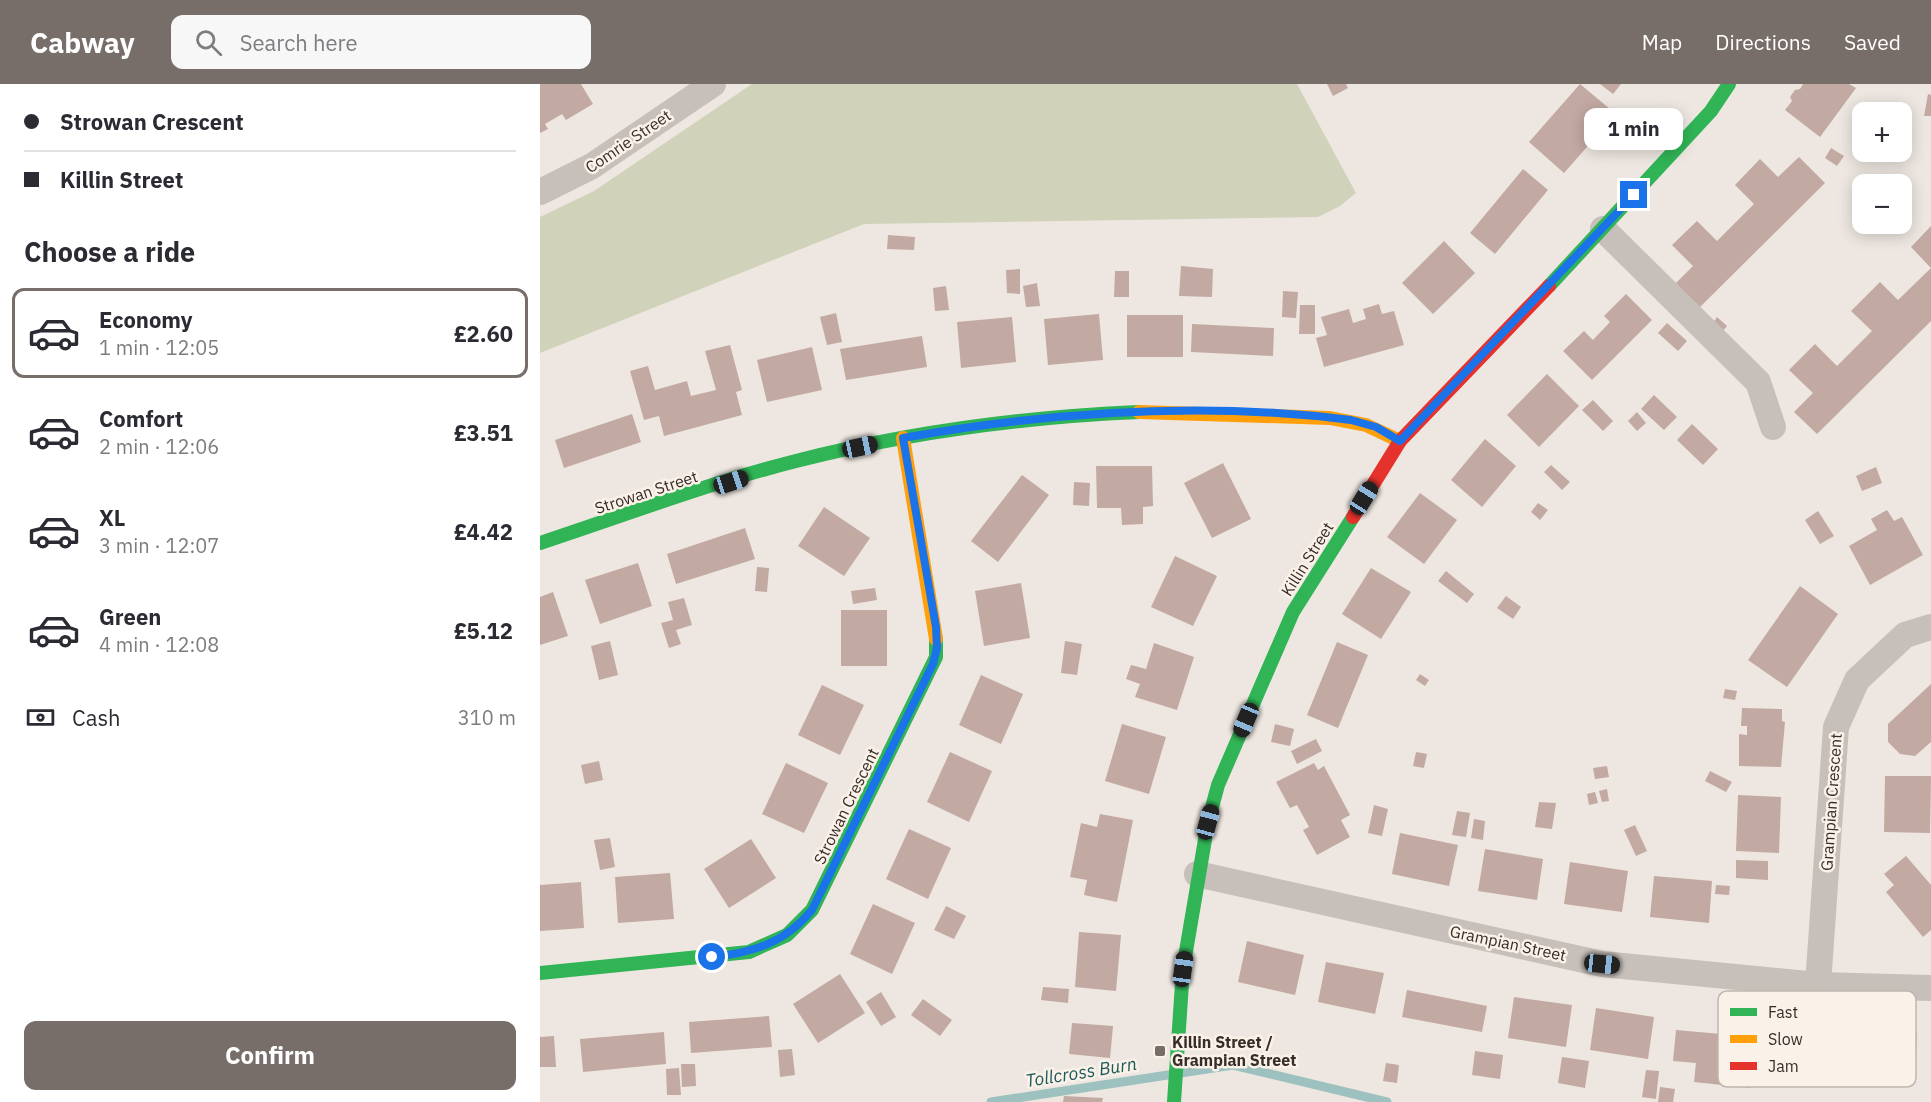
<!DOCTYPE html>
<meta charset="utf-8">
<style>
:root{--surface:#fff;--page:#f7f7f7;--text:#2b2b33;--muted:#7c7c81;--line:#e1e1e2;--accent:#776d69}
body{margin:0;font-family:"IBM Plex Sans",sans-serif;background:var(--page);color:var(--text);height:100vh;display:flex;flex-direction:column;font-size:22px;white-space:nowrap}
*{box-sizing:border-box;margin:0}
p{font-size:20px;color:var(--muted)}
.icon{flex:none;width:33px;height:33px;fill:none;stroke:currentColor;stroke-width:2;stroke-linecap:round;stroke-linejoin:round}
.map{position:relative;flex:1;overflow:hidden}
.details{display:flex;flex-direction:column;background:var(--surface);width:540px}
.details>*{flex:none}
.banner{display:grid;align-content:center;height:132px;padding:0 24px;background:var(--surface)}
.buttons{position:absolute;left:1312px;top:18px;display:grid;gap:12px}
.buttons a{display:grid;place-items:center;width:60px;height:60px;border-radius:12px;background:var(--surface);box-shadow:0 3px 15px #0003;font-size:30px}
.end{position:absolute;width:27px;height:27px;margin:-14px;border:8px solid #1a73e8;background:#fff;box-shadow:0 0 0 3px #fff}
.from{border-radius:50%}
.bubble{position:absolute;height:42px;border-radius:12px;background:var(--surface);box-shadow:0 3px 15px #0003;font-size:20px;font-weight:700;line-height:42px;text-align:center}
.car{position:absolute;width:18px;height:36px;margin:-18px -9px;border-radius:8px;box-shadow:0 0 4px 2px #0007;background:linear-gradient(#222 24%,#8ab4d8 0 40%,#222 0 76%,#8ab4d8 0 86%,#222 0)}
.banner b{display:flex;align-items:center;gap:21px;height:57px;font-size:22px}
.banner b+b{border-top:2px solid var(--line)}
.banner i{width:15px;height:15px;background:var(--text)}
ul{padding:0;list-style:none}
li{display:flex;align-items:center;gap:18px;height:90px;margin:0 12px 9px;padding:0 12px;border:3px solid transparent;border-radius:12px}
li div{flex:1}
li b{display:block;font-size:22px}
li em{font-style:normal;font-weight:700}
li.active{border-color:var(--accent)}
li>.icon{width:54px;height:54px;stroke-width:1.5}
h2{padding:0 24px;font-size:27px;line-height:72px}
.pay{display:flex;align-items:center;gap:15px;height:66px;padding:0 24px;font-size:22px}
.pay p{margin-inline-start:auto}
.cta{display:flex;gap:12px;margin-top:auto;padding:12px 24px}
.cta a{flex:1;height:69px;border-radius:12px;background:var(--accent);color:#fff;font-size:24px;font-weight:700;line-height:69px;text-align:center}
header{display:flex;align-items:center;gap:36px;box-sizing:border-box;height:84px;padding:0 30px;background:var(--accent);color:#fff}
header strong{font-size:28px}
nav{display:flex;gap:33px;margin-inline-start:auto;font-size:21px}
.search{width:420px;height:54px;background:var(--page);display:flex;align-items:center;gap:15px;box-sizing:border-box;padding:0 21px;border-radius:12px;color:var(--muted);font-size:22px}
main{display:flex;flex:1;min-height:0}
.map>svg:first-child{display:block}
.green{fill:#d0d3ba}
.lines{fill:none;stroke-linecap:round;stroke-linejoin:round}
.stream{stroke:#9cc1bf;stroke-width:9}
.building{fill:#c2a9a2}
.street{stroke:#c6bfba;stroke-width:26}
.fast{stroke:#30b455;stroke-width:14}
.slow{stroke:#ff9f0a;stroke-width:14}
.jam{stroke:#e5322d;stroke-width:14}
.route{stroke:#1a73e8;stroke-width:8}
.poi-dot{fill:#776d69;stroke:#faf1e8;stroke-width:2}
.labels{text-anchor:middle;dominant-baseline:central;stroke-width:5;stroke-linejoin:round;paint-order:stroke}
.street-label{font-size:16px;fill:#372c28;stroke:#faf1e8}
.poi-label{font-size:16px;font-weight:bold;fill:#372c28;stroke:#faf1e8;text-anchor:start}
.water-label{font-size:18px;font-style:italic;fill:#1c5a5a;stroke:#faf1e8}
.key{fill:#faf1e8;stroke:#c0b6ae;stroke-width:1.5}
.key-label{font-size:16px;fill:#372c28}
</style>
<header>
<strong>Cabway</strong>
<div class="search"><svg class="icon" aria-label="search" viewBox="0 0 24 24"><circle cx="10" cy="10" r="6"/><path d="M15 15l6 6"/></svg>Search here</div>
<nav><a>Map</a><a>Directions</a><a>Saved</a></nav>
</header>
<main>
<section class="details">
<div class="banner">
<b><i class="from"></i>Strowan Crescent</b>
<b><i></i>Killin Street</b>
</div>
<h2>Choose a ride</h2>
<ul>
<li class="active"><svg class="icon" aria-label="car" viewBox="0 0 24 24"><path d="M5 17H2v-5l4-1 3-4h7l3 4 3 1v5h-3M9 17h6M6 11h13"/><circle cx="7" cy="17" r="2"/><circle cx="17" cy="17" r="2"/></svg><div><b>Economy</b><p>1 min · 12:05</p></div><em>£2.60</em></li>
<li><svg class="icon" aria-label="car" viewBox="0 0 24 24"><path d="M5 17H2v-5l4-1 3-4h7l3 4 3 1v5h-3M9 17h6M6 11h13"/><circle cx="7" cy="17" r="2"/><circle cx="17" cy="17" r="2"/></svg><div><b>Comfort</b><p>2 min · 12:06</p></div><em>£3.51</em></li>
<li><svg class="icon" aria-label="car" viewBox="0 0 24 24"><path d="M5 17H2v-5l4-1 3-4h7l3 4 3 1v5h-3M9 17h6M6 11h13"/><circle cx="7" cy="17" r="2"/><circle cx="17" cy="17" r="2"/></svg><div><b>XL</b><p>3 min · 12:07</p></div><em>£4.42</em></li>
<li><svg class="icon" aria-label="car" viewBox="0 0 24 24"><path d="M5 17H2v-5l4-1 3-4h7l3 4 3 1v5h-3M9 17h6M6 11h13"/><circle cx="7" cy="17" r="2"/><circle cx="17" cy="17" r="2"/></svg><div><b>Green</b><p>4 min · 12:08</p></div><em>£5.12</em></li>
</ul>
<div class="pay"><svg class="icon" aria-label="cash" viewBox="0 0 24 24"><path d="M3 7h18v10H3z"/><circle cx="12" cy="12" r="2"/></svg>Cash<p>310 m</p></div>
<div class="cta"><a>Confirm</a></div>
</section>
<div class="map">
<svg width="1391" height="1018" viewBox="0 0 1391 1018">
<rect width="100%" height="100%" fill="#eee7e1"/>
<polygon class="green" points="212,0 757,0 816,109 800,122 778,133 324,140 0,269 0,133 54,107"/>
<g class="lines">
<polyline class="stream" points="451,1018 693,981 847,1018"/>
</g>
<g class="building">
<polygon points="0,0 41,0 53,20 26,36 22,30 5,40 8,45 0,49"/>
<polygon points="787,0 806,0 808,4 793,12"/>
<polygon points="1040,0 1076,30 1024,89 989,58"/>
<polygon points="1060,0 1081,0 1073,10"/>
<polygon points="1263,0 1309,0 1316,4 1280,53 1245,26 1252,17 1250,13 1255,6 1260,5"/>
<polygon points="1388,10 1391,11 1391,32 1384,32"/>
<polygon points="1291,64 1304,72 1297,82 1285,74"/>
<polygon points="1259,73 1285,99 1158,225 1134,201 1153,182 1132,161 1157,137 1177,157 1214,120 1195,101 1220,75 1238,93"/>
<polygon points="983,85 1008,106 955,170 930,149"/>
<polygon points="1391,142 1391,184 1371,163"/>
<polygon points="348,151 375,153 374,166 347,165"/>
<polygon points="904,157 935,189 893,230 862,199"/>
<polygon points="641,182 673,185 672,213 639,212"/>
<polygon points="1391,184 1391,237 1277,350 1254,328 1273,309 1249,286 1275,260 1297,282 1332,247 1311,227 1340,198 1358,216"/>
<polygon points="480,185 480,210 467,209 466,186"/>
<polygon points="575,187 589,187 589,213 574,213"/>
<polygon points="497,199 500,222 486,223 483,202"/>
<polygon points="406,202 409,226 395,227 393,204"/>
<polygon points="743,207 758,208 756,234 742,233"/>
<polygon points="1086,210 1112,236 1052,296 1023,267 1044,247 1053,256 1070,238 1064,232"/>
<polygon points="839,220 842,230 854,227 864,261 784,283 776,254 787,251 781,233 809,225 813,239 826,235 823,225"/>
<polygon points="760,221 775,221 775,250 759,250"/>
<polygon points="296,229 302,258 287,261 280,233"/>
<polygon points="559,230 563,276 508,281 504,235"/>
<rect x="587" y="231" width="56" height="42"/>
<polygon points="472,233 476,278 421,284 417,238"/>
<polygon points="1177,233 1187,242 1182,248 1173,239"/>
<polygon points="1127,239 1147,257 1138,267 1118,249"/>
<polygon points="652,240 734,244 733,272 651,268"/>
<polygon points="382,252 387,283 306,296 300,265"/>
<polygon points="190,261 202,306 196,308 202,331 124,352 119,332 104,336 90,287 108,282 115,306 147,297 151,312 176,306 165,267"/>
<polygon points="272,263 282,306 227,318 217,276"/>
<polygon points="1007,290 1039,322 999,363 967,331"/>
<polygon points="1114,311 1137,333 1124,346 1101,325"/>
<polygon points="1053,316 1073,337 1063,347 1042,326"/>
<polygon points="1097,328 1106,339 1097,347 1088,337"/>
<polygon points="92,330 101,358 24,384 15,356"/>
<polygon points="1152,340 1178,365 1163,381 1137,356"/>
<polygon points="945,355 976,382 942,423 911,396"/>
<polygon points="683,379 711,435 672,454 644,399"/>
<polygon points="1011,381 1030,398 1022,406 1004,388"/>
<polygon points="556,382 612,382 613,422 603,423 603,440 582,441 581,424 557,424"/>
<polygon points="1336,383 1342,399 1322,407 1316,392"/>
<polygon points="482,391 509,411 458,478 431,457"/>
<polygon points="534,398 550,399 549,422 533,421"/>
<polygon points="880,409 917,436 884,480 847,453"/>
<polygon points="998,419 1008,426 1000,436 991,428"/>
<polygon points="284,423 330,454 304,492 258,462"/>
<polygon points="1347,426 1354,437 1362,433 1383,471 1330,501 1309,462 1337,446 1331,435"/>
<polygon points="1278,427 1294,452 1280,460 1265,436"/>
<polygon points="205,444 215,475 136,500 127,470"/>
<polygon points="635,472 677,492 653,542 611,523"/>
<polygon points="98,479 112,522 60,540 45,496"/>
<polygon points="217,483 229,484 227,508 215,507"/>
<polygon points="831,484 871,508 841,555 802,530"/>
<polygon points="906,487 934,510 927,519 898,497"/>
<polygon points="481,499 490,554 444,562 435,507"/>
<polygon points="1260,502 1298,530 1247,603 1208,576"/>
<polygon points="335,504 337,516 313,520 311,507"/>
<polygon points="13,508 28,552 0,561 0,513"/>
<polygon points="966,512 981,523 973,535 957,524"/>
<polygon points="144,514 152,541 136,546 141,560 129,564 121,539 133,536 128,518"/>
<rect x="301" y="526" width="46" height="56"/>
<polygon points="70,557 78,591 59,596 51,562"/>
<polygon points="525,557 542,560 537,591 521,589"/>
<polygon points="797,558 828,571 798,644 767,631"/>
<polygon points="614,559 654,573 637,626 595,613 600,600 586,595 591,581 606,585"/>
<polygon points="880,590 889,596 885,602 876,596"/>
<polygon points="441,591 483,610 461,660 419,641"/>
<polygon points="1391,600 1391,658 1375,672 1360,670 1348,658 1348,640"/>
<polygon points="282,601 324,621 300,671 258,651"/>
<polygon points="1185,605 1197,607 1195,616 1183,614"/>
<polygon points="1202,624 1242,625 1242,637 1245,638 1241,683 1199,682 1199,650 1207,651 1207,642 1201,642"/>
<polygon points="582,640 626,653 609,710 565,697"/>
<polygon points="735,640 754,645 750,662 731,658"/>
<polygon points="776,655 782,667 757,680 751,667"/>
<polygon points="410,668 452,687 429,738 387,718"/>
<polygon points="876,668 887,670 884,684 873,682"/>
<polygon points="59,677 63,696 45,700 41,681"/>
<polygon points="246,679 288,699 264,749 222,730"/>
<polygon points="774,679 778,686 784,682 810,731 801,736 810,753 777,771 763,746 769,743 757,721 750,724 736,698"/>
<polygon points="1067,682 1069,693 1055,695 1053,684"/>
<polygon points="1170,687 1192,698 1186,708 1165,697"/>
<polygon points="1345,692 1391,692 1390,749 1344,748"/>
<polygon points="1067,705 1069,717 1062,718 1059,707"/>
<polygon points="1055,708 1058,719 1049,721 1047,710"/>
<polygon points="1198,711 1241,713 1239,769 1196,767"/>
<polygon points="999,718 1016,719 1012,745 995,743"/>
<polygon points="834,721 848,725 842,752 828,749"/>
<polygon points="917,727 930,729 926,753 912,751"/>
<polygon points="560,730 593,736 577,818 544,811 547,796 530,793 541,739 557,743"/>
<polygon points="934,735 945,737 943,756 931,754"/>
<polygon points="1095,741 1107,767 1096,772 1084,746"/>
<polygon points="369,745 411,764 388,815 346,795"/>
<polygon points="860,749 918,761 909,802 852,790"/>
<polygon points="70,754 75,783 60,786 54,756"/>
<polygon points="211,755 236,794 189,824 164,785"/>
<polygon points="945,765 1003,775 997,816 938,807"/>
<polygon points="1366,772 1391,801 1391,846 1383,853 1346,808 1354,801 1344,790"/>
<polygon points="1196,776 1228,777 1228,796 1196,794"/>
<polygon points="1030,778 1088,787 1082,828 1024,820"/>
<polygon points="130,789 134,835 78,839 75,793"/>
<polygon points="1114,792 1172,797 1169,839 1110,833"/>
<polygon points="41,798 44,844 0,847 0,801"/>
<polygon points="1176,801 1190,802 1189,811 1175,810"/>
<polygon points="333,820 375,839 352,890 310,870"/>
<polygon points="406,822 426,832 414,855 394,846"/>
<polygon points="539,848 581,851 576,907 535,903"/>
<polygon points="707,857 764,871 755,911 698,898"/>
<polygon points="786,878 844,889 835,930 778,918"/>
<polygon points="300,890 325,929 278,959 253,920"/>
<polygon points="503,903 529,905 528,919 501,916"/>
<polygon points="867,906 947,922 942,948 862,933"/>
<polygon points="341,908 356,933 341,942 326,918"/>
<polygon points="974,913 1032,921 1026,963 968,954"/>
<polygon points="383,915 412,936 400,952 371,931"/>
<polygon points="1056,924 1114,933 1108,975 1050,966"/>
<polygon points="229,932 232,963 151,969 149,938"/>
<polygon points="532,939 573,942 570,974 529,970"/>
<polygon points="1318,945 1377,949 1375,990 1316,987"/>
<polygon points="1136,946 1215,953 1210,1004 1154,998 1156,979 1133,977"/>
<polygon points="124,948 126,980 43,988 40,955"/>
<polygon points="14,952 16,983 0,983 0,953"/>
<polygon points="252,965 255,991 240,993 238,966"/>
<polygon points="935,967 963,971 960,995 932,991"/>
<polygon points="1022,973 1049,977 1045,1004 1018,999"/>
<polygon points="846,979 859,981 857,999 843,997"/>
<polygon points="141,980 155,980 156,1002 142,1003"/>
<polygon points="139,984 141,1011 127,1011 126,985"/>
<polygon points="1106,986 1119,987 1116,1015 1102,1013"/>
<polygon points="1120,1003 1135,1005 1133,1018 1118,1018"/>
<polygon points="524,1012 563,1014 562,1018 523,1018"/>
</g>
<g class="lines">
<g class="street">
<polyline points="0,108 52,82 173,0"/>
<polyline points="1063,145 1218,298 1233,343"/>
<polyline points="657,790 1062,880 1278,901 1391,904"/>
<polyline points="1278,901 1296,643 1317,596 1365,551 1391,543"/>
</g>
<g class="fast">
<polyline points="1009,202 1171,27 1189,0"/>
<path d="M 0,459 C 85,431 169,399 256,377 C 369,348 483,333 599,328"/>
<polyline points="0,889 209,868 247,851 272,826 396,573 396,555"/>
<polyline points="634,1018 643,885 668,738 678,701 753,528 813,433"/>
</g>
<g class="slow">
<polyline points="599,328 790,334 826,341 860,357"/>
<polyline points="363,354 396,555"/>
</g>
<polyline class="jam" points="813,433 860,357 1009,202"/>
</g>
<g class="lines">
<path class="route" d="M 172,873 C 212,869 245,859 272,826 L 393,580 L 397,564 L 396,543 L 363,354 C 509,328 663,317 811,336 L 836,343 L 860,357 L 1094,111"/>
</g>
<rect class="poi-dot" x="614" y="961" width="12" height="12" rx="3"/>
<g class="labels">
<g class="street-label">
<text transform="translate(88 57) rotate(-34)">Comrie Street</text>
<text transform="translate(106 408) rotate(-18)">Strowan Street</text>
<text transform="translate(767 475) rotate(-58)">Killin Street</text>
<text transform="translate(1291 718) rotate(-86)">Grampian Crescent</text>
<text transform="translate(306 722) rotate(-64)">Strowan Crescent</text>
<text transform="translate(968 859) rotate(12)">Grampian Street</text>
</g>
<g class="poi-label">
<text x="632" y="958">Killin Street /<tspan x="632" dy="18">Grampian Street</tspan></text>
</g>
<g class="water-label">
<text transform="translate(541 988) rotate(-9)">Tollcross Burn</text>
</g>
</g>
<rect x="1178" y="907" width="198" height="96" rx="9" class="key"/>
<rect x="1190" y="924" width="27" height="8" fill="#30b455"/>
<rect x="1190" y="951" width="27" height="8" fill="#ff9f0a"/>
<rect x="1190" y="978" width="27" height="8" fill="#e5322d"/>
<g class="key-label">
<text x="1228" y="934">Fast</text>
<text x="1228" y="961">Slow</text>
<text x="1228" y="988">Jam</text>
</g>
</svg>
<div class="buttons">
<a>+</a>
<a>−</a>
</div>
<i class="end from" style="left:172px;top:873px"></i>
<i class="end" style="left:1094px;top:111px"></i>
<div class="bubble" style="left:1044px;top:24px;width:99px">1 min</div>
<i class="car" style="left:320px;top:363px;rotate:78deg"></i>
<i class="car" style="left:191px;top:398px;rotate:72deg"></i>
<i class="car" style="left:824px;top:414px;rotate:32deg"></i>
<i class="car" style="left:706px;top:636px;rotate:203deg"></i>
<i class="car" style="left:668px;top:738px;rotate:15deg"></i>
<i class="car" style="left:1062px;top:880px;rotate:96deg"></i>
<i class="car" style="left:643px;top:885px;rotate:8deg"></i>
</div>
</main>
